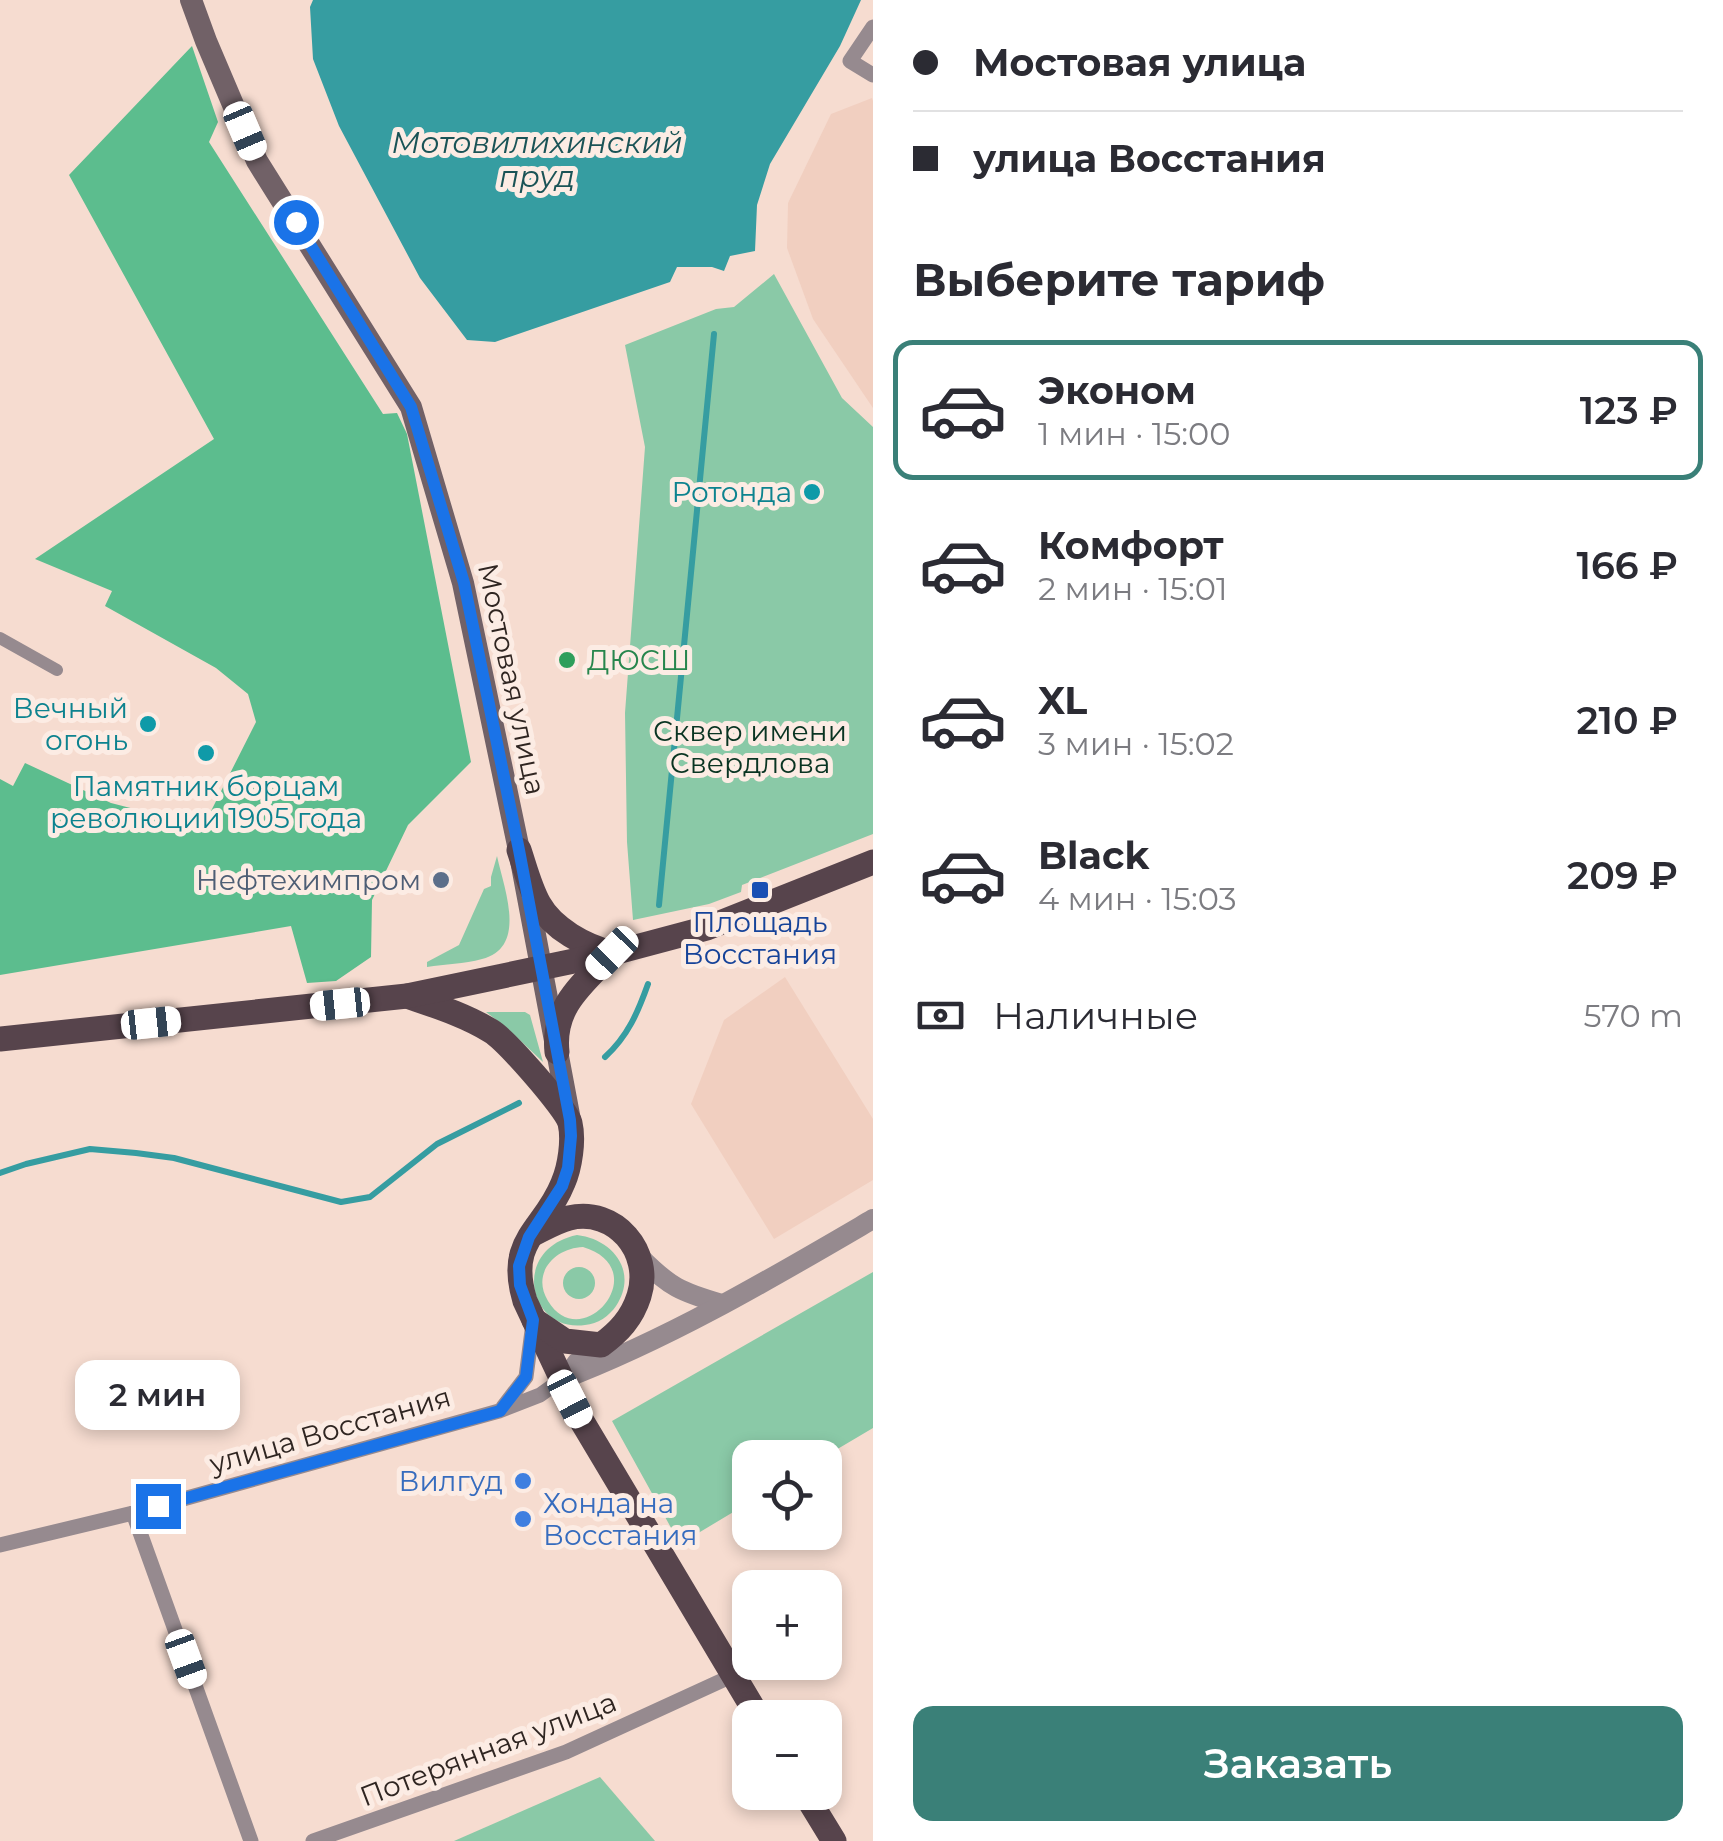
<!DOCTYPE html>
<html lang="ru">
<meta charset="utf-8">
<style>
:root{--surface:#fff;--page:#f7f7f7;--text:#2b2b33;--muted:#7c7c81;--line:#e1e1e2;--accent:#3a8078}
body{margin:0;font-family:Montserrat,sans-serif;background:var(--page);color:var(--text);height:100vh;display:flex;flex-direction:column;font-size:38px;white-space:nowrap}
*{box-sizing:border-box;margin:0}
p{font-size:32px;color:var(--muted)}
.icon{flex:none;width:55px;height:55px;fill:none;stroke:currentColor;stroke-width:2;stroke-linecap:round;stroke-linejoin:round}
.map{position:relative;flex:1;overflow:hidden}
.side{display:flex;flex-direction:column;background:var(--surface);width:850px}
.side>*{flex:none}
.guide{display:grid;align-content:center;height:220px;padding:0 40px;background:var(--surface)}
.tools{position:absolute;left:732px;top:1440px;display:grid;gap:20px}
.tools a{display:grid;place-items:center;width:110px;height:110px;border-radius:20px;background:var(--surface);box-shadow:0 5px 15px #0003;font-size:50px}
.end{position:absolute;width:45px;height:45px;margin:-22px;border:12px solid #1a73e8;background:#fff;box-shadow:0 0 0 5px #fff}
.from{border-radius:50%}
.bubble{position:absolute;height:70px;border-radius:20px;background:var(--surface);box-shadow:0 5px 15px #0003;font-size:32px;font-weight:600;line-height:70px;text-align:center}
.car{position:absolute;width:30px;height:60px;margin:-30px -15px;border-radius:12px;box-shadow:0 0 8px 2px #0007;background:linear-gradient(#fff 24%,#345 0 40%,#fff 0 76%,#345 0 86%,#fff 0)}
.guide b{display:flex;align-items:center;gap:35px;height:95px;font-size:38px}
.guide b+b{border-top:2px solid var(--line)}
.guide i{width:25px;height:25px;background:var(--text)}
ul{padding:0;list-style:none}
li{display:flex;align-items:center;gap:30px;height:140px;margin:0 20px 15px;padding:0 20px;border:5px solid transparent;border-radius:20px}
li div{flex:1}
li b{display:block;font-size:38px}
li em{font-style:normal;font-weight:600}
li.selected{border-color:var(--accent)}
li>.icon{width:90px;height:90px;stroke-width:1.5}
h2{padding:0 40px;font-size:45px;line-height:120px}
.pay{display:flex;align-items:center;gap:25px;height:110px;padding:0 40px;font-size:38px}
.pay p{margin-inline-start:auto}
.primary-button{display:flex;gap:20px;margin-top:auto;padding:20px 40px}
.primary-button a{flex:1;height:115px;border-radius:20px;background:var(--accent);color:#fff;font-size:40px;font-weight:600;line-height:115px;text-align:center}
main{display:flex;flex:1;min-height:0}
.map>svg:first-child{display:block}
.built{fill:#f1cfc0}
.green{fill:#8ac9a7;fill-rule:evenodd}
.forest{fill:#5cbd8e}
.water{fill:#369da1}
.lines{fill:none;stroke-linecap:round;stroke-linejoin:round}
.stream{stroke:#369da1;stroke-width:6}
.pedestrian{stroke:#968a8f;stroke-width:12}
.minor{stroke:#968a8f;stroke-width:15}
.tertiary{stroke:#968a8f;stroke-width:20}
.secondary{stroke:#716167;stroke-width:22}
.primary{stroke:#57444c;stroke-width:25}
.route{stroke:#1a73e8;stroke-width:12}
.culture-dot{fill:#0f9aa8;stroke:#fcece4;stroke-width:4}
.leisure-dot{fill:#2e9e5b;stroke:#fcece4;stroke-width:4}
.service-dot{fill:#5c6f8a;stroke:#fcece4;stroke-width:4}
.transit-dot{fill:#1a4fb4;stroke:#fcece4;stroke-width:4}
.shop-dot{fill:#3f7fe0;stroke:#fcece4;stroke-width:4}
.labels{text-anchor:middle;dominant-baseline:central;stroke-width:10;stroke-linejoin:round;paint-order:stroke}
.culture-label{font-size:28px;fill:#0d838f;stroke:#fcece4;text-anchor:end}
.leisure-label{font-size:28px;fill:#27864d;stroke:#fcece4;text-anchor:start}
.street-label{font-size:28px;fill:#2f2521;stroke:#fcece4}
.park-label{font-size:28px;fill:#093422;stroke:#fcece4}
.service-label{font-size:28px;fill:#4e5e75;stroke:#fcece4;text-anchor:end}
.transit-label{font-size:28px;fill:#164399;stroke:#fcece4}
.shop-label{font-size:28px;fill:#366cbe;stroke:#fcece4;text-anchor:end}
.water-label{font-size:30px;font-style:italic;fill:#1a5356;stroke:#fcece4}
</style>
<main>
<div class="map">
<svg width="873" height="1841" viewBox="0 0 873 1841">
<rect width="100%" height="100%" fill="#f6dcd0"/>
<g class="built">
<polygon points="872,98 873,101 873,408 813,319 787,248 788,203 831,114"/>
<polygon points="785,977 873,1119 873,1180 774,1239 691,1104 724,1020"/>
</g>
<g class="green">
<polygon points="774,274 842,398 873,427 873,834 742,885 741,892 709,904 633,920 627,842 625,713 645,447 625,345 716,309 734,307"/>
<path d="M 497,856 C 504,889 528,947 482,959 C 464,964 445,964 427,967 L 427,962 L 459,945 L 484,889 L 491,886 L 491,877 Z"/>
<polygon points="486,1012 525,1012 530,1015 543,1062 507,1028"/>
<path d="M 577,1235 C 612,1239 639,1271 616,1306 C 609,1316 598,1324 585,1325 C 528,1333 510,1249 577,1235 ZM 583,1247 C 656,1269 582,1357 548,1301 C 531,1273 555,1248 583,1247 Z"/>
<circle cx="579" cy="1283" r="16"/>
<polygon points="873,1272 873,1428 824,1457 750,1458 750,1502 680,1544 612,1421"/>
<polygon points="600,1777 655,1841 454,1841"/>
</g>
<polygon class="forest" points="192,46 218,122 209,142 383,414 397,413 407,434 471,762 408,825 372,900 371,957 336,981 307,983 291,926 0,975 0,779 13,786 25,763 111,803 146,812 210,813 256,722 248,694 216,668 105,606 112,591 35,559 214,439 69,175"/>
<polygon class="water" points="313,0 861,0 840,46 770,164 757,205 755,251 730,256 724,271 712,267 677,267 670,282 495,342 467,340 420,278 339,126 313,59 310,7"/>
<g class="lines">
<g class="stream">
<polyline points="659,905 714,334"/>
<path d="M 605,1057 C 628,1036 638,1012 648,984"/>
<polyline points="0,1173 26,1164 90,1149 136,1153 174,1158 341,1202 370,1197 437,1144 519,1103"/>
</g>
<polyline class="pedestrian" points="0,638 57,670"/>
<g class="minor">
<polyline points="873,27 850,61 873,75"/>
<polyline points="503,1407 526,1377 533,1323"/>
<polyline points="133,1513 251,1841"/>
<polyline points="0,1545 133,1513 499,1411 540,1395 561,1380 575,1361 601,1345"/>
<polyline points="313,1841 566,1752 734,1675"/>
</g>
<g class="tertiary">
<path d="M 639,1256 C 669,1287 681,1292 722,1304"/>
<path d="M 561,1380 C 671,1338 772,1278 873,1219"/>
</g>
<polyline class="secondary" points="191,0 206,41 257,161 411,407 463,583 519,850 570,1120"/>
<g class="primary">
<path d="M 519,850 C 525,868 530,888 539,904 C 553,929 585,946 612,953"/>
<path d="M 407,996 C 436,1006 465,1015 491,1031 C 506,1040 566,1108 570,1123 C 574,1140 570,1167 563,1183 C 544,1231 506,1239 525,1301 L 580,1418 L 759,1718"/>
<polyline points="0,1039 407,996 617,952 707,928 873,862"/>
<path d="M 557,1052 C 552,1006 583,984 612,953"/>
<path d="M 533,1234 C 545,1228 557,1221 569,1218 C 615,1207 653,1252 639,1296 C 632,1318 619,1332 601,1345 L 565,1341 L 534,1320"/>
<polyline points="804,1792 834,1841"/>
</g>
</g>
<g class="lines">
<polyline class="route" points="158,1506 500,1411 526,1377 533,1320 520,1285 519,1266 529,1237 562,1186 568,1168 571,1136 570,1120 519,850 464,583 411,407 296,222"/>
</g>
<g class="culture-dot">
<circle cx="812" cy="492" r="10"/>
<circle cx="148" cy="724" r="10"/>
<circle cx="206" cy="753" r="10"/>
</g>
<circle class="leisure-dot" cx="567" cy="660" r="10"/>
<circle class="service-dot" cx="441" cy="880" r="10"/>
<rect class="transit-dot" x="750" y="880" width="20" height="20" rx="5"/>
<g class="shop-dot">
<circle cx="523" cy="1481" r="10"/>
<circle cx="523" cy="1519" r="10"/>
</g>
<g class="labels">
<g class="culture-label">
<text x="792" y="492">Ротонда</text>
<text x="128" y="708">Вечный<tspan x="128" dy="32">огонь</tspan></text>
<text x="206" y="786" text-anchor="middle">Памятник борцам<tspan x="206" dy="32">революции 1905 года</tspan></text>
</g>
<g class="leisure-label">
<text x="587" y="660">ДЮСШ</text>
</g>
<g class="street-label">
<text transform="translate(512 679) rotate(78)">Мостовая улица</text>
<text transform="translate(330 1430) rotate(-16)">улица Восстания</text>
<text transform="translate(488 1749) rotate(-21)">Потерянная улица</text>
</g>
<g class="park-label">
<text x="750" y="731">Сквер имени<tspan x="750" dy="32">Свердлова</tspan></text>
</g>
<g class="service-label">
<text x="421" y="880">Нефтехимпром</text>
</g>
<g class="transit-label">
<text x="760" y="922">Площадь<tspan x="760" dy="32">Восстания</tspan></text>
</g>
<g class="shop-label">
<text x="503" y="1481">Вилгуд</text>
<text x="543" y="1503" text-anchor="start">Хонда на<tspan x="543" dy="32">Восстания</tspan></text>
</g>
<g class="water-label">
<text x="537" y="142">Мотовилихинский<tspan x="537" dy="34">пруд</tspan></text>
</g>
</g>
</svg>
<div class="tools">
<a><svg class="icon" aria-label="locate" viewBox="0 0 24 24"><circle cx="12" cy="12" r="6"/><path d="M12 2v4M12 18v4M2 12h4M18 12h4"/></svg></a>
<a>+</a>
<a>−</a>
</div>
<i class="end from" style="left:296px;top:222px"></i>
<i class="end" style="left:158px;top:1506px"></i>
<div class="bubble" style="left:75px;top:1360px;width:165px">2 мин</div>
<i class="car" style="left:245px;top:131px;rotate:157deg"></i>
<i class="car" style="left:612px;top:953px;rotate:224deg"></i>
<i class="car" style="left:340px;top:1004px;rotate:264deg"></i>
<i class="car" style="left:151px;top:1023px;rotate:84deg"></i>
<i class="car" style="left:570px;top:1399px;rotate:153deg"></i>
<i class="car" style="left:186px;top:1659px;rotate:160deg"></i>
</div>
<section class="side">
<div class="guide">
<b><i class="from"></i>Мостовая улица</b>
<b><i></i>улица Восстания</b>
</div>
<h2>Выберите тариф</h2>
<ul>
<li class="selected"><svg class="icon" aria-label="car" viewBox="0 0 24 24"><path d="M5 17H2v-5l4-1 3-4h7l3 4 3 1v5h-3M9 17h6M6 11h13"/><circle cx="7" cy="17" r="2"/><circle cx="17" cy="17" r="2"/></svg><div><b>Эконом</b><p>1 мин · 15:00</p></div><em>123 ₽</em></li>
<li><svg class="icon" aria-label="car" viewBox="0 0 24 24"><path d="M5 17H2v-5l4-1 3-4h7l3 4 3 1v5h-3M9 17h6M6 11h13"/><circle cx="7" cy="17" r="2"/><circle cx="17" cy="17" r="2"/></svg><div><b>Комфорт</b><p>2 мин · 15:01</p></div><em>166 ₽</em></li>
<li><svg class="icon" aria-label="car" viewBox="0 0 24 24"><path d="M5 17H2v-5l4-1 3-4h7l3 4 3 1v5h-3M9 17h6M6 11h13"/><circle cx="7" cy="17" r="2"/><circle cx="17" cy="17" r="2"/></svg><div><b>XL</b><p>3 мин · 15:02</p></div><em>210 ₽</em></li>
<li><svg class="icon" aria-label="car" viewBox="0 0 24 24"><path d="M5 17H2v-5l4-1 3-4h7l3 4 3 1v5h-3M9 17h6M6 11h13"/><circle cx="7" cy="17" r="2"/><circle cx="17" cy="17" r="2"/></svg><div><b>Black</b><p>4 мин · 15:03</p></div><em>209 ₽</em></li>
</ul>
<div class="pay"><svg class="icon" aria-label="cash" viewBox="0 0 24 24"><path d="M3 7h18v10H3z"/><circle cx="12" cy="12" r="2"/></svg>Наличные<p>570 m</p></div>
<div class="primary-button"><a>Заказать</a></div>
</section>
</main>
